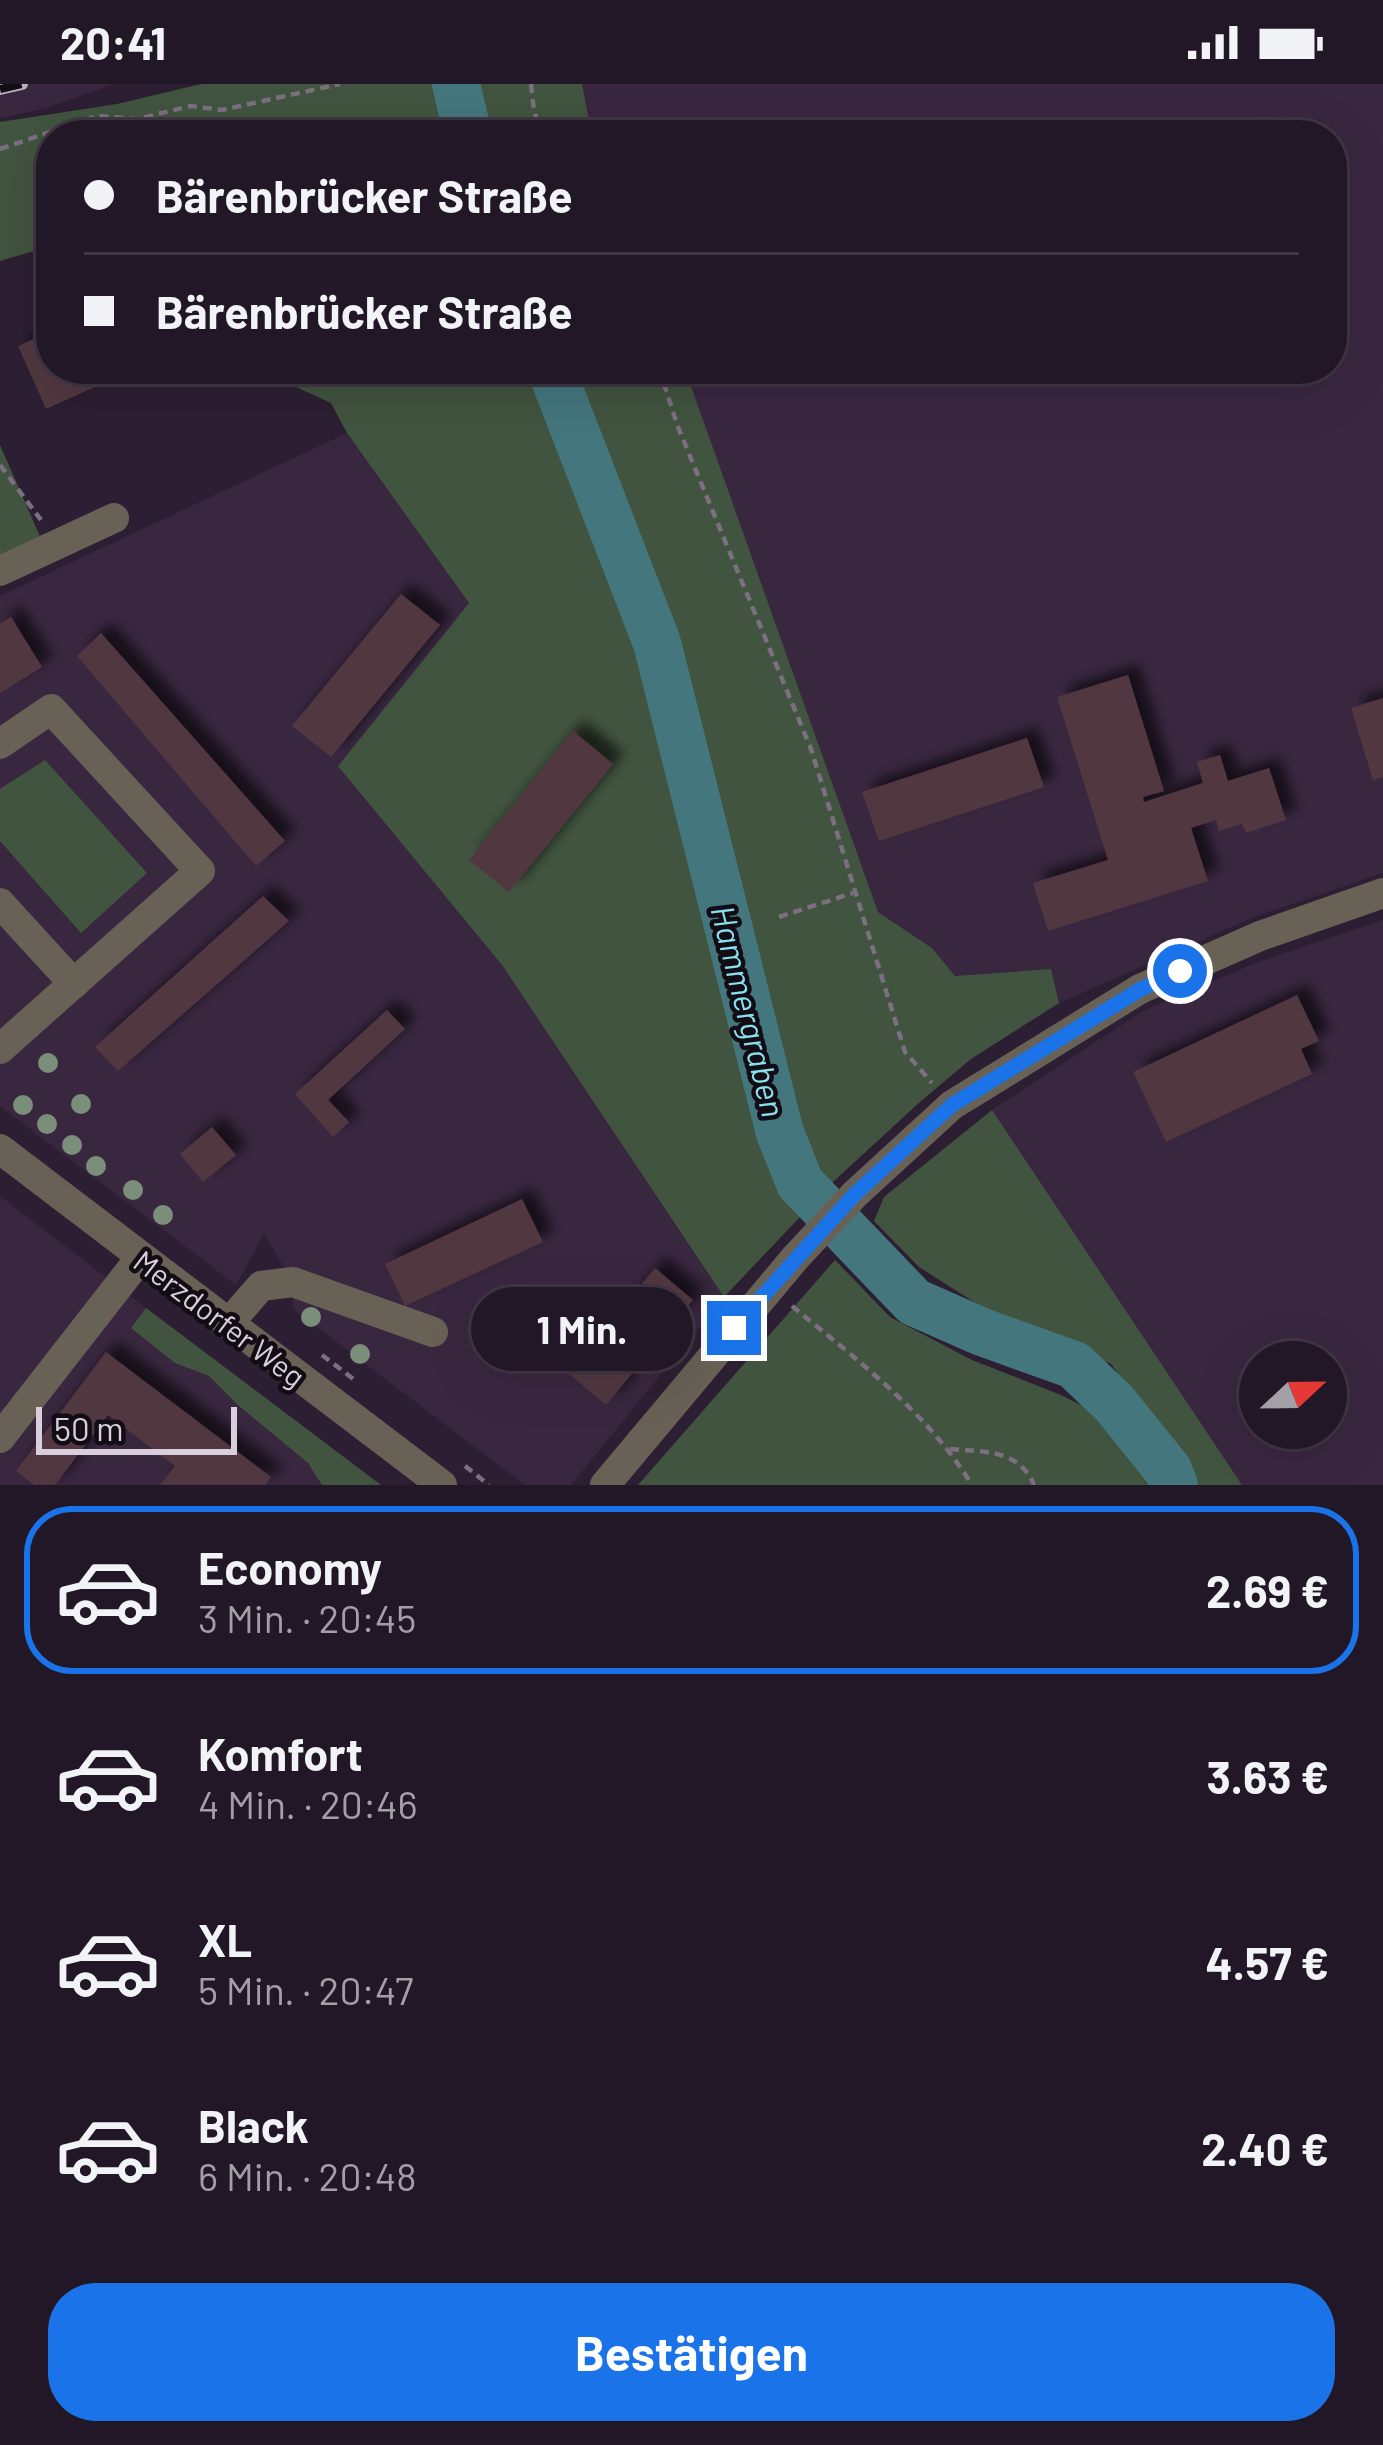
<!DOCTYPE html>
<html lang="de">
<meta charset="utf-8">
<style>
:root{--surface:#221726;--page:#2a202e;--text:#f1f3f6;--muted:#a29fa7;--line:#3f3643;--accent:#1a73e8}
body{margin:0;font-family:Barlow,sans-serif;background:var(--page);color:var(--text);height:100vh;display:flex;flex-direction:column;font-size:45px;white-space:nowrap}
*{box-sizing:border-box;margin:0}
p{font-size:39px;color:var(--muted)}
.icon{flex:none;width:66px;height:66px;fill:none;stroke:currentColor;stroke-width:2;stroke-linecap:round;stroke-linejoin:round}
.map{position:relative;height:1401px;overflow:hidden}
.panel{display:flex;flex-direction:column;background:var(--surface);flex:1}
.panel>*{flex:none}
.guide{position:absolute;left:36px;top:36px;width:1311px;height:264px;border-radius:48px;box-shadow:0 12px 48px #0002,0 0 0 3px var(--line);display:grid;align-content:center;height:264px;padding:0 48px;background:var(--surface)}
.needle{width:78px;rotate:68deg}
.buttons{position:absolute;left:1239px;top:1257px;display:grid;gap:24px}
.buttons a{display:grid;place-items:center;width:108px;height:108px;border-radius:50%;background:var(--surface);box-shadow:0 12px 48px #0002,0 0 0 3px var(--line);font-size:60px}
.scale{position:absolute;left:36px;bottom:30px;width:201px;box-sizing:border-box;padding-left:12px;border:6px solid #d9cfdc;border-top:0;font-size:33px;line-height:42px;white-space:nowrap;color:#d9cfdc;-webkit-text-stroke:9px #120c14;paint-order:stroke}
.end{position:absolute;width:54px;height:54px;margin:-27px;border:15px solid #1a73e8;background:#fff;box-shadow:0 0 0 6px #fff}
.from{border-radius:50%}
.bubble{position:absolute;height:84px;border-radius:42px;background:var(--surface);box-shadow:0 12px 48px #0002,0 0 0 3px var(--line);font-size:39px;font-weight:700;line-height:84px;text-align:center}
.guide b{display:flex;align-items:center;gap:42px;height:114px;font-size:45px}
.guide b+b{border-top:3px solid var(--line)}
.guide i{width:30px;height:30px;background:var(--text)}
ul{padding:21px 0 0;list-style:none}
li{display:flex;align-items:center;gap:36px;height:168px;margin:0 24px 18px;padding:0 24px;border:6px solid transparent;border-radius:48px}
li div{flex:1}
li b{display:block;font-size:45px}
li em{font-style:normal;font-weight:700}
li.current{border-color:var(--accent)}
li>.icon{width:108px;height:108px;stroke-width:1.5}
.button{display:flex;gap:24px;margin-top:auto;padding:24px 48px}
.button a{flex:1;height:138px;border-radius:48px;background:var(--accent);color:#fff;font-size:48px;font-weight:700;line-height:138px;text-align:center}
.status{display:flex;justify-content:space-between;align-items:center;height:84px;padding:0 60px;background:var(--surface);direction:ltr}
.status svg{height:33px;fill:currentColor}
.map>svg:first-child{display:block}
.built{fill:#392740;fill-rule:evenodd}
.green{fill:#41543f}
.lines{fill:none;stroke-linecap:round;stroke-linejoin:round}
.river{stroke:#44767e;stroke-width:48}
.building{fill:#513740;filter:url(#shadow)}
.path{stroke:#7b6f80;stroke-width:4.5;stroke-dasharray:9 6;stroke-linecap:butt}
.minor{stroke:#676156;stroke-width:30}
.rail-casing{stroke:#b8aebc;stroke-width:12}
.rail{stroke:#120c14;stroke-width:8;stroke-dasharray:22;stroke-linecap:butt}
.tree{fill:#7b8e7a}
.route{stroke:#1a73e8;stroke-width:15}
.labels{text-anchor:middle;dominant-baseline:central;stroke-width:9;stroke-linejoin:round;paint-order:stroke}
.street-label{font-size:30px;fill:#d9cfdc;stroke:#120c14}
.water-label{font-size:33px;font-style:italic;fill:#89dfee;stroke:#120c14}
</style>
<div class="status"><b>20:41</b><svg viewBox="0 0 49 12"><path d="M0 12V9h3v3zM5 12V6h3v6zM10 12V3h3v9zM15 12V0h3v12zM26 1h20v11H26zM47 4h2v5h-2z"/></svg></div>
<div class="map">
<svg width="1383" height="1401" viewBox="0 0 1383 1401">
<defs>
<filter id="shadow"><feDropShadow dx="11" dy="-11" stdDeviation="6" flood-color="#0009"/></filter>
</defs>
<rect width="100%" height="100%" fill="#2d1f33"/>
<g class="built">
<polygon points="0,0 113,0 47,24 0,34"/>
<polygon points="582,0 1383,0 1383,789 1254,833 1059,919 1051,885 955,892 932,864 878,828 685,285 1332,285 1332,51 592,51"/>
<polygon points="347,349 469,519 339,682 502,881 724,1213 571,1401 525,1401 293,1225 293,1198 264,1150 236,1201 0,1022 0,512"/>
<path d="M 1383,836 L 1383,1401 L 1242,1401 L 992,1026 L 1145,926 L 1261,877 ZM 1260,1278 L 1326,1278 L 1326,1344 L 1260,1344 Z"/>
<polygon points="0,1112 134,1215 381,1401 0,1401"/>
</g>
<g class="green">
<polygon points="201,0 582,0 592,51 51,51 51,162 0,177 0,38 117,20"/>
<polygon points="257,285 685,285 878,828 932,864 955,892 1051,885 1059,919 971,975 921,1017 834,1097 724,1213 502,881 338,682 469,519 347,349 331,319"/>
<polygon points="0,361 42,457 0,475"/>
<polygon points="45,676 147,789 81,849 0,757 0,705"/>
<polygon points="992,1026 1242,1401 1193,1401 1186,1384 1111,1280 985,1225 919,1183 874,1137 884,1113"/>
<polygon points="835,1176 890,1233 972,1276 1061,1311 1109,1335 1148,1389 1152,1401 638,1401"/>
<polygon points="146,1224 381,1401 322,1401 308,1379 238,1321 209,1292 175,1279 131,1244"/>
</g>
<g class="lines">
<g class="river">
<polyline points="456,0 468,51"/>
<polyline points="551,285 657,559 780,1049 800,1099 914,1218 982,1248 1074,1281 1114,1319 1168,1386 1174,1401"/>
</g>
</g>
<g class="building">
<polygon points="51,247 51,285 135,285 46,325 18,262"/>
<polygon points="401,510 440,541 331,673 292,642"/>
<polygon points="11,533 42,583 0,609 0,540"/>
<polygon points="101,549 285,757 256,782 77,572"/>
<polygon points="1128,591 1164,707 1143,713 1144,718 1203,699 1197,678 1220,671 1228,697 1269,684 1286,736 1246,749 1242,740 1219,747 1216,736 1191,744 1208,797 1048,847 1033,799 1108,776 1057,613"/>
<polygon points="1383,614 1383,693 1373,696 1351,624"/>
<polygon points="573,647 613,680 509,808 469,776"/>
<polygon points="1027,654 1044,703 879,757 862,708"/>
<polygon points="263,812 289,837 118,987 95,963"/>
<polygon points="1297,911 1319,957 1301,965 1312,990 1166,1058 1133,988"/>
<polygon points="387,926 405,945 328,1016 349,1038 333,1053 295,1010"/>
<polygon points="212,1043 236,1071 203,1098 180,1070"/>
<polygon points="522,1115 543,1158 405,1222 385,1180"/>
<polygon points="655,1184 693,1216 606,1321 568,1289"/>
<polygon points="106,1268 271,1393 265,1401 160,1401 175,1382 108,1331 55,1401 34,1401 16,1387"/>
</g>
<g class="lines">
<g class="path">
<polyline points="531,0 534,27 542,51"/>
<polyline points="0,65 97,32 138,35 190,22 222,26 340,0"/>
<polyline points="659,285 678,343 811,665 905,968 932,999"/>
<polyline points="0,381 41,436"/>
<polyline points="779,833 853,809"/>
<path d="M 792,1222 C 857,1276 927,1328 972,1401"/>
<polyline points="322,1271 356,1297"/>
<path d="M 950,1365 C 984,1368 1019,1365 1034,1401"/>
<polyline points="465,1382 489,1401"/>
</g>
<g class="minor">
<polyline points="0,487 114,434"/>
<polyline points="0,660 51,625 200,787 0,965"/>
<polyline points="0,819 74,900"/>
<polyline points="0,1065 442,1401"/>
<polyline points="228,1240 261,1202 293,1198 433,1248"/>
<polyline points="0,1354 141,1173"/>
<polyline points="605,1401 796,1173 855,1110 952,1021 1140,905 1260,852 1383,809"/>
</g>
<g class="rail-casing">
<polyline id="rail" points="0,5 22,0"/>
</g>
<use href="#rail" class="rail"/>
</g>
<g class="tree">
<circle cx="48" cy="979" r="10"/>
<circle cx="81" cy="1020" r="10"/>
<circle cx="23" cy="1021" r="10"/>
<circle cx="47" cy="1040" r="10"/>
<circle cx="72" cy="1061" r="10"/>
<circle cx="96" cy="1082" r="10"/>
<circle cx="133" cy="1106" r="10"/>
<circle cx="163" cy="1131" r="10"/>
<circle cx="311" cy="1233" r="10"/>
<circle cx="360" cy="1270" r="10"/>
</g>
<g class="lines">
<polyline class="route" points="734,1244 855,1110 952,1021 1141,905 1180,887"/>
</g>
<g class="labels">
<g class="street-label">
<text transform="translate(220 1234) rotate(37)">Merzdorfer Weg</text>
</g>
<g class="water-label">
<text transform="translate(749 927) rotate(76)">Hammergraben</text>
</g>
</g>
</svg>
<div class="buttons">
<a><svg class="needle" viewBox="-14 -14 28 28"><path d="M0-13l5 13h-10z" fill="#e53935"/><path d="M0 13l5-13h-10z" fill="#a29fa7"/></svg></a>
</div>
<div class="scale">50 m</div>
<i class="end from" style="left:1180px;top:887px"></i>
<i class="end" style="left:734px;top:1244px"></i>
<div class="bubble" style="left:471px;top:1203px;width:222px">1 Min.</div>
<div class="guide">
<b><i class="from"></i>Bärenbrücker Straße</b>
<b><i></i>Bärenbrücker Straße</b>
</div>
</div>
<section class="panel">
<ul>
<li class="current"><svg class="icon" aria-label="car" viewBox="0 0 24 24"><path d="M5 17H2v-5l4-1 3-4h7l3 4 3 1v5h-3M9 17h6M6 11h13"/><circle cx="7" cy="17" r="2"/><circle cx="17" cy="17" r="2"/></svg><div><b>Economy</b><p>3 Min. · 20:45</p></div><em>2.69 €</em></li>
<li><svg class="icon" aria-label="car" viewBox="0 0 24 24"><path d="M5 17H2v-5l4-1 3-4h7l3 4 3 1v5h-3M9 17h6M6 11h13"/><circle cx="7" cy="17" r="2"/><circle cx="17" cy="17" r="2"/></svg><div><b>Komfort</b><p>4 Min. · 20:46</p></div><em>3.63 €</em></li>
<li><svg class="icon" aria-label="car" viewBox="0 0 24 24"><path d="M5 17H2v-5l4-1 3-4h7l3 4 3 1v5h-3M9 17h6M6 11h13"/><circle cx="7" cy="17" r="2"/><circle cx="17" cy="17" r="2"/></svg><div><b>XL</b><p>5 Min. · 20:47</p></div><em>4.57 €</em></li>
<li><svg class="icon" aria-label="car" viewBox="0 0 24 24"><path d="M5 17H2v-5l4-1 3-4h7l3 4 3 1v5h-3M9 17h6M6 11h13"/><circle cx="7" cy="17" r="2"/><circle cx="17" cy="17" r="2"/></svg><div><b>Black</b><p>6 Min. · 20:48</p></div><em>2.40 €</em></li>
</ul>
<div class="button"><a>Bestätigen</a></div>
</section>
